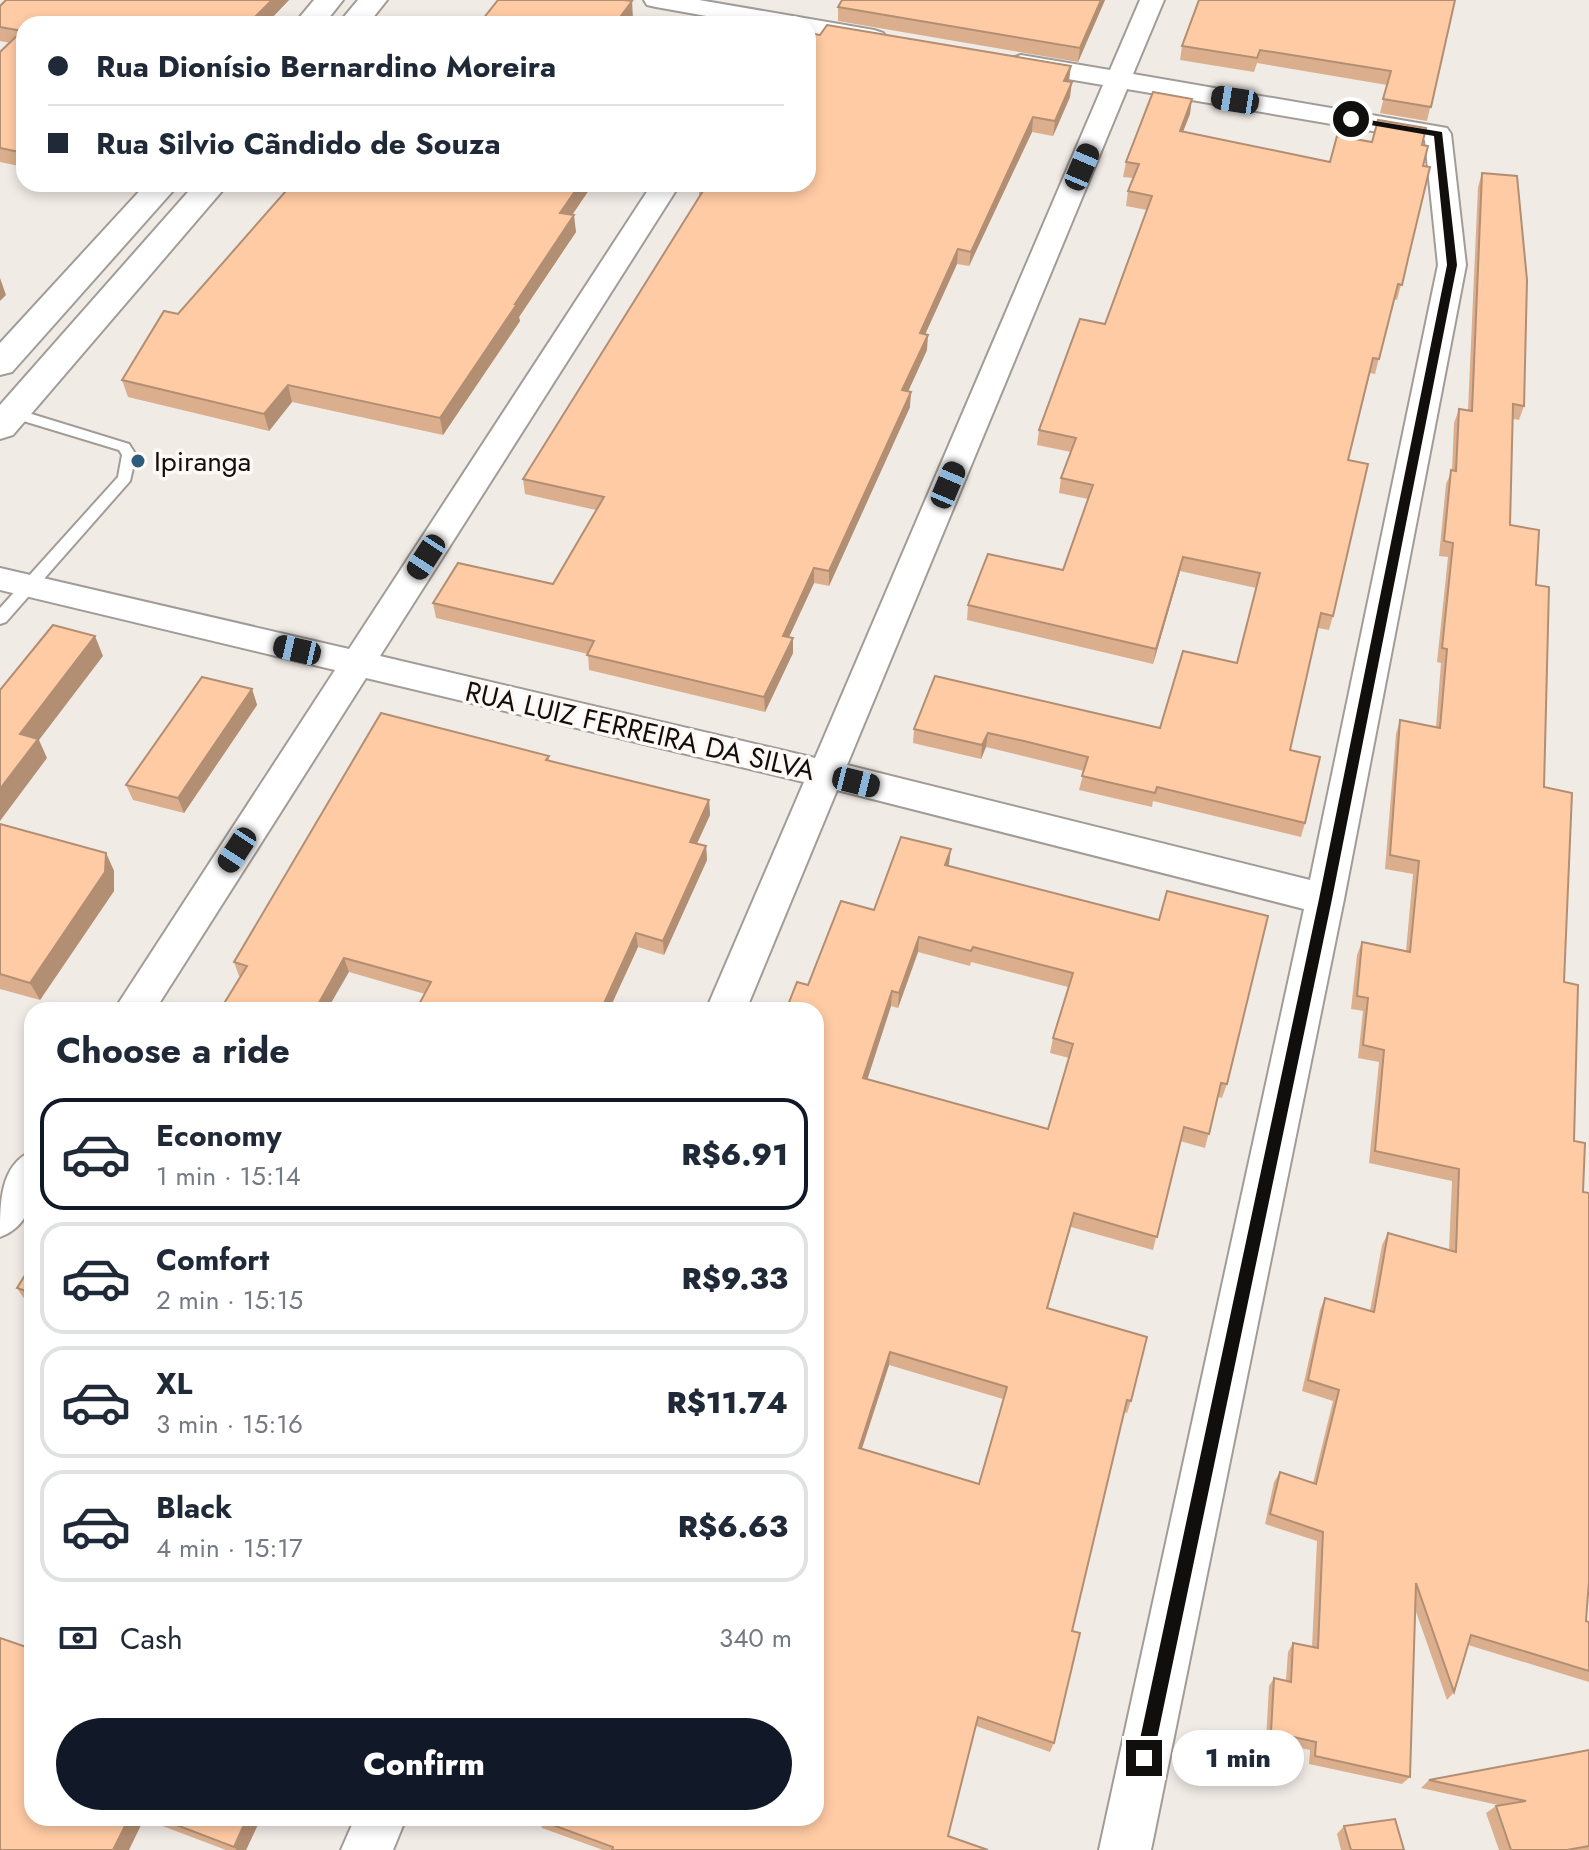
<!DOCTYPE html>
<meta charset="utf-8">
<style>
:root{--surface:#fff;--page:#f6f6f7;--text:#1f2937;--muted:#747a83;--line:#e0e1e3;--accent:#111827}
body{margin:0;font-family:Jost,sans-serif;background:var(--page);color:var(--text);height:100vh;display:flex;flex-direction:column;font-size:30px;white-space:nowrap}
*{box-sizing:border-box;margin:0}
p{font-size:26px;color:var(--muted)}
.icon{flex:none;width:44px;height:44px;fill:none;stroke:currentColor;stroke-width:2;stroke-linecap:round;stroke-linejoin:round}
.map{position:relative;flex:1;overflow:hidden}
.drawer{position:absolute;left:24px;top:1002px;width:800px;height:824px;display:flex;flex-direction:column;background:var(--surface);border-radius:24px;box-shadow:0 4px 12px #0003}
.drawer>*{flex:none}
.guide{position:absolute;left:16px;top:16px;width:800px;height:176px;border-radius:24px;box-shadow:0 4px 12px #0003;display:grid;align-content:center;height:176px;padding:0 32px;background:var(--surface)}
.end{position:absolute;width:36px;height:36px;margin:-18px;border:10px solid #110f0d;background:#fff;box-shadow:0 0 0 4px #fff}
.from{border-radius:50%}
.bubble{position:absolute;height:56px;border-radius:28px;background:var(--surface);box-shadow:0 4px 12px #0003;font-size:26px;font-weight:800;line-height:56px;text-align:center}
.car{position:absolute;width:24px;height:48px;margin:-24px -12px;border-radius:10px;box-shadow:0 0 6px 2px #0007;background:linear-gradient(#222 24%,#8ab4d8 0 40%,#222 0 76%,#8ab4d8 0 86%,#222 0)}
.guide b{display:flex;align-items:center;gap:28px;height:76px;font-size:30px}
.guide b+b{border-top:2px solid var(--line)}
.guide i{width:20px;height:20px;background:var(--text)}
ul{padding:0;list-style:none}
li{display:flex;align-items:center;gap:24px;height:112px;margin:0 16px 12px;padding:0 16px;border:4px solid var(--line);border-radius:24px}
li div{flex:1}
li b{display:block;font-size:30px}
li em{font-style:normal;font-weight:800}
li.on{border-color:var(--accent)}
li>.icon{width:72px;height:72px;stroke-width:1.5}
h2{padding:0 32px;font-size:36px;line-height:96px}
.pay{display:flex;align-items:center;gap:20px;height:88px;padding:0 32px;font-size:30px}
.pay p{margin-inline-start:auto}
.primary-button{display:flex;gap:16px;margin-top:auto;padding:16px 32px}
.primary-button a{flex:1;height:92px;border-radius:48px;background:var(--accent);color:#fff;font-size:32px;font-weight:800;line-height:92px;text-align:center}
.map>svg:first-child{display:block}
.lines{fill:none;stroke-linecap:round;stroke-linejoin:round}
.lane-casing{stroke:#a29c98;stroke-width:4}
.street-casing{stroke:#a29c98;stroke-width:4}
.secondary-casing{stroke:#a29c98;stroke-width:4}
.lane{fill:#fff;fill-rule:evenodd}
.street{fill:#fff;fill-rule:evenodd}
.secondary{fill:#fff;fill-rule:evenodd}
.wall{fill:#dbaf8d;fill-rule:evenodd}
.shaded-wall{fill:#b28e73}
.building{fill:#ffcba4;stroke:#b28e73;stroke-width:2;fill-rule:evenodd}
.route{fill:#110f0d}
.poi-dot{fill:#2c5c7b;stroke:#fff8f4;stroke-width:3}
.labels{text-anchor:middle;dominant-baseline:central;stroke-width:7;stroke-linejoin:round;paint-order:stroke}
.poi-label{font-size:28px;fill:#110f0d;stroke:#fff8f4;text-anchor:start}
.street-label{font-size:28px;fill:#110f0d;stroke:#fff8f4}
</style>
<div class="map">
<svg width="1589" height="1850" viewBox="0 0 1589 1850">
<rect width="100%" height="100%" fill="#f1ebe6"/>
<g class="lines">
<g class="lane-casing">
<polygon id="lane" points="12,408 129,444 136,455 130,481 6,622 0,624 0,608 118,477 122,455 119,450 7,416 5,413"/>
</g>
<g class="street-casing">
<g id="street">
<polygon points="644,0 699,0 874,30 883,33 887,38 883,43 874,46 808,33 808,24 751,24 656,7 647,5"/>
<path d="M 1140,0 L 1164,0 L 1133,74 L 1447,128 L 1451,134 L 1466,265 L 1344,899 L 1151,1850 L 1099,1850 L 1304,909 L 837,790 L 746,1010 L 706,1010 L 804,782 L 366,678 L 155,1010 L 114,1010 L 335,670 L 0,590 L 0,568 L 349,649 L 652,184 L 680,184 L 380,656 L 815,758 L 1103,85 L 1021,71 L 1012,68 L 1008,63 L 1012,58 L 1021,55 L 1110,70 ZM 1127,89 L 1425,140 L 1438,265 L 1310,880 L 847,765 Z"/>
<path d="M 32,1151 C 32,1185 39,1222 0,1237 C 0,1202 0,1165 32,1151 Z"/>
<polygon points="355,1818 406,1818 393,1850 341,1850"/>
</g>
</g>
<g class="secondary-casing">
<g id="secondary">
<polygon points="314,0 343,0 324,24 294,24"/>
<polygon points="358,0 387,0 368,24 338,24"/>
<polygon points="146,184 179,184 12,372 0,375 0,343"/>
<polygon points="195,184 228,184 13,435 0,439 0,405"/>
</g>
</g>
<use href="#lane" class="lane"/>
<use href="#street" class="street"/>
<use href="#secondary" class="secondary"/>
</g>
<g class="wall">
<polygon points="289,0 266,24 24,24 24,167 0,162 0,52 10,43 0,41 0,6"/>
<polygon points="842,0 1105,0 1078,62 838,21 838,7"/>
<polygon points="1455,0 1427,121 1380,113 1387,85 1257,63 1254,72 1180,60 1182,46"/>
<polygon points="1069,82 1070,97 1053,136 1032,132 969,266 957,264 925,334 927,350 908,391 910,407 829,586 814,583 789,637 793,638 793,653 765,712 589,670 588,654 436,618 433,603 553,584 596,510 525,494 523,479 699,197 699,190"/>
<polygon points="1190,114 1183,132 1330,162 1372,142 1422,145 1423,166 1408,259 1397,300 1394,299 1375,374 1370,373 1348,460 1333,616 1329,630 1318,628 1290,750 1305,823 1301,837 1153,801 1152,807 1079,790 1084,771 986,747 981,759 913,743 914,729 1160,728 1237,663 1256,588 1180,571 1153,664 967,620 968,605 1063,570 1088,499 1059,493 1061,478 1071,452 1037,445 1039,430 1105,324 1147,210 1126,206 1128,191 1133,178 1123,177 1126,162"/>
<polygon points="1482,173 1524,406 1519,420 1513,419 1510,525 1536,585 1544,787 1564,982 1574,1141 1583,1192 1586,1621 1589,1622 1589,1682 1468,1645 1454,1692 1447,1700 1415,1609 1410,1777 1402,1784 1309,1764 1310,1750 1266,1740 1269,1686 1274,1678 1286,1680 1288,1652 1293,1643 1312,1647 1317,1541 1265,1524 1274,1482 1280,1472 1313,1483 1333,1401 1302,1391 1320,1310 1325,1298 1370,1311 1382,1245 1388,1233 1449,1250 1452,1181 1369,1163 1379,1062 1358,1058 1363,1011 1351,1009 1357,955 1362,942 1406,951 1413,874 1385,869 1396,734 1400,720 1436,727 1441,663 1437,662 1448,557 1439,556 1446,484 1452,470 1454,423 1459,409 1468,410 1478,187"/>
<polygon points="84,184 111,184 106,189"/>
<polygon points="593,184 572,215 576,232 519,317 520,321 443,435 292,402 269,431 128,397 122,380 178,314"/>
<polygon points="252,689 257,705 184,813 133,800 126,785"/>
<polygon points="549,756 549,761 709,800 710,815 697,844 706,846 707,860 664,955 638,947 609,1010 416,1010 425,994 349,972 239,976 234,962"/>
<polygon points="0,824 106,853 114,871 114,891 40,1000 0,989"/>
<path d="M 951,849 L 948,866 L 1227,1084 L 1222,1098 L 1218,1097 L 1205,1148 L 1180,1141 L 1153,1250 L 1071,1227 L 1048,1308 L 1131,1401 L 1127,1413 L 1124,1412 L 1072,1631 L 1054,1743 L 1050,1752 L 976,1726 L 948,1836 L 988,1850 L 603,1850 L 542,1828 L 539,1820 L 816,1818 L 808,985 L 874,910 ZM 918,952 L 970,966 L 971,962 L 1068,987 L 1053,1038 L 1050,1053 L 1069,1058 L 1048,1129 L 867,1079 L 891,1006 L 898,1008 ZM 889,1365 L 1003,1399 L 979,1484 L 862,1449 Z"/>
<polygon points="32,1264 32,1302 25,1300 17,1288"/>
<polygon points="1589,1750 1589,1850 1499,1850 1486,1813 1496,1806 1498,1805 1421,1788 1429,1780"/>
<polygon points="32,1818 261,1818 246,1850 226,1850 144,1819"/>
<polygon points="1344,1826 1404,1850 1341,1850 1337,1834"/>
</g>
<g class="shaded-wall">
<polygon points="272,0 289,0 266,24 248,24"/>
<polygon points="1101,0 1105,0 1078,62 1080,48"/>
<polygon points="632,1 633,18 628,24 615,24"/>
<polygon points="1071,66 1069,81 1063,96 1064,81"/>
<polygon points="1072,82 1070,97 1053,136 1055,121"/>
<polygon points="1192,99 1190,114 1177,146 1180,131"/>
<polygon points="1033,117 1032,132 969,266 971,252"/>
<polygon points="580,184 593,184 562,230 560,213"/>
<polygon points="574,215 576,232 519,317 520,321 443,435 440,418"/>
<polygon points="958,249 957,264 919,348 920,333"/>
<polygon points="0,278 6,295 0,301"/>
<polygon points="928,335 927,350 902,405 902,390"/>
<polygon points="288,385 292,402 269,431 264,414"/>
<polygon points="911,392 910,407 829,586 829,571"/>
<polygon points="1183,557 1180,571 1153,664 1156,649"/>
<polygon points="814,568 814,583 783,650 783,636"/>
<polygon points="95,636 103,656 39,740 47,758 0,821 0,789 20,734"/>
<polygon points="793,638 793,653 765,712 764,697"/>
<polygon points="252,689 257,705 184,813 178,798"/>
<polygon points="988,733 986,747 981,759 982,745"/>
<polygon points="709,800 710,815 691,856 690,842"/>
<polygon points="706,846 707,860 664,955 663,941"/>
<polygon points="951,849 949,864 943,881 945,865"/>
<polygon points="106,853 114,871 114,891 40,1000 30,983"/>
<polygon points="636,933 638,947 609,1010 601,1010"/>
<polygon points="919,937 918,952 898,1008 899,993"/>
<polygon points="344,958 349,972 327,1010 315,1010"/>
<polygon points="892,991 891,1006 863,1093 863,1078"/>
<polygon points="890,1352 889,1365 858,1460 859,1448"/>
<polygon points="129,1818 144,1819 129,1850 113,1850"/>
<polygon points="247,1818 261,1818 246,1850 237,1850 234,1847"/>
</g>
<g class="building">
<polygon points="6,0 272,0 248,24 24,24 24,153 0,148 0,52 22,31 0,27 0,6"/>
<polygon points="498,0 624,0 632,1 615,24 479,24"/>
<polygon points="842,0 1101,0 1080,48 838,7"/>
<polygon points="1199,0 1455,0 1431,107 1383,99 1391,71 1260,50 1257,58 1182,46"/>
<polygon points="827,25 1071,66 1064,81 1072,82 1055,121 1033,117 971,252 958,249 920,333 928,335 902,390 911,392 829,571 814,568 783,636 793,638 764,697 587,655 594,641 433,603 458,563 553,584 604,497 523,479 703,191 699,190 703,184 808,184 808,33 820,35"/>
<polygon points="1153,92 1192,99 1180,131 1330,162 1337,136 1372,142 1378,120 1426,128 1422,145 1428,146 1423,166 1430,167 1408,259 1402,285 1398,284 1379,359 1373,358 1348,460 1368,464 1333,616 1321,613 1290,750 1320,757 1305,823 1157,787 1155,793 1082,776 1088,757 1024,741 988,733 982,745 914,729 935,676 1160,728 1183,651 1237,663 1260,573 1183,557 1156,649 968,605 988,554 1063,570 1093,485 1061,478 1076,438 1039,430 1080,319 1105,324 1152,196 1128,191 1139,164 1126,162"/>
<polygon points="1482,173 1517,176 1527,280 1524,406 1513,404 1510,525 1539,530 1536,585 1549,587 1544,787 1572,793 1564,982 1578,985 1574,1141 1585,1143 1583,1192 1589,1193 1589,1581 1586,1621 1589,1622 1589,1671 1471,1635 1454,1692 1416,1583 1410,1777 1315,1756 1316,1742 1271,1732 1274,1678 1291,1682 1293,1643 1318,1648 1323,1532 1270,1514 1280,1472 1316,1484 1339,1390 1308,1380 1325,1298 1374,1312 1388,1233 1456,1252 1459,1169 1375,1151 1384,1050 1363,1045 1368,998 1357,996 1362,942 1410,952 1419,861 1390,855 1400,720 1440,728 1447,649 1442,648 1453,543 1444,541 1451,470 1456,471 1459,409 1472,411"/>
<polygon points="292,184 580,184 560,213 574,215 515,304 517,304 440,418 288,385 264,414 122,380 164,311 178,314"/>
<polygon points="53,625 95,636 20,734 38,739 0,789 0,690"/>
<polygon points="202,677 252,689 178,798 126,785"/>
<polygon points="381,713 549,756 546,760 709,800 690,842 706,846 663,941 636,933 601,1010 416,1010 431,982 344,958 315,1010 220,1010 247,966 234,962"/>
<polygon points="0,824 106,853 105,872 30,983 0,974"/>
<path d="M 901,837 L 951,849 L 945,865 L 1159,920 L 1167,891 L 1268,916 L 1227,1084 L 1221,1083 L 1209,1134 L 1184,1127 L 1157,1237 L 1074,1213 L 1047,1308 L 1147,1337 L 1131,1401 L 1127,1400 L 1072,1631 L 1080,1633 L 1054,1743 L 978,1717 L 948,1836 L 988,1850 L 612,1850 L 613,1847 L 539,1820 L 540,1818 L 816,1818 L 816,1010 L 786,1010 L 797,982 L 808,985 L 841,901 L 874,910 ZM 919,937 L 971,951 L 973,947 L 1073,973 L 1053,1038 L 1073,1044 L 1048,1129 L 863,1078 L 892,991 L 899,993 ZM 890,1352 L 1007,1387 L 979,1484 L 859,1448 Z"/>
<polygon points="32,1264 32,1293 17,1288"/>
<polygon points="0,1638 32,1649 32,1818 129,1818 113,1850 0,1850"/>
<polygon points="1589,1750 1589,1846 1567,1850 1511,1850 1496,1806 1526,1801 1429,1780"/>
<polygon points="158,1818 247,1818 234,1847"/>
<polygon points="1395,1819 1404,1850 1350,1850 1351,1850 1344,1826"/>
</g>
<polygon class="route" points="1351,117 1442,132 1457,265 1332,899 1153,1758 1150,1764 1144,1767 1138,1764 1136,1758 1319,899 1447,265 1434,136 1348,121"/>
<circle class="poi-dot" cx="138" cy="461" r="8"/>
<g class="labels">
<g class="poi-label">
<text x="154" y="461">Ipiranga</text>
</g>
<g class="street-label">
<text transform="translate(640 731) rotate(13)">RUA LUIZ FERREIRA DA SILVA</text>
</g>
</g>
</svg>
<i class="end from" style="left:1351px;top:119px"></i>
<i class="end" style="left:1144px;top:1758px"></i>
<div class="bubble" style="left:1172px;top:1730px;width:132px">1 min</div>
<i class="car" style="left:1235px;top:100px;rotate:279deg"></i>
<i class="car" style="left:1082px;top:167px;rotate:23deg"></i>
<i class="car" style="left:948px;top:485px;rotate:23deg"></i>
<i class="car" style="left:426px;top:557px;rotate:213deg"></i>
<i class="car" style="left:297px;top:650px;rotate:283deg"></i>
<i class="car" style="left:856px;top:782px;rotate:104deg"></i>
<i class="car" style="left:237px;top:850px;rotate:213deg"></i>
<div class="guide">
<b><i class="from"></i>Rua Dionísio Bernardino Moreira</b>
<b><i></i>Rua Silvio Cãndido de Souza</b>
</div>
<section class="drawer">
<h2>Choose a ride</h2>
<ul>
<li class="on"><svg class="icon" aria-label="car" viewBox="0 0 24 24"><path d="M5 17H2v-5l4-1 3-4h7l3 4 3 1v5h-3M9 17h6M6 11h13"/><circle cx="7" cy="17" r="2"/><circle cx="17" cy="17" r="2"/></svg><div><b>Economy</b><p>1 min · 15:14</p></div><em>R$6.91</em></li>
<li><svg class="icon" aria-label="car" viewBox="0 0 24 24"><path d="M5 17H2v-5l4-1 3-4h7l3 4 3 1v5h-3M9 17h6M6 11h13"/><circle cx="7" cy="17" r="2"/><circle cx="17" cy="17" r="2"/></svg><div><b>Comfort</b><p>2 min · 15:15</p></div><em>R$9.33</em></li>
<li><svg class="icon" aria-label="car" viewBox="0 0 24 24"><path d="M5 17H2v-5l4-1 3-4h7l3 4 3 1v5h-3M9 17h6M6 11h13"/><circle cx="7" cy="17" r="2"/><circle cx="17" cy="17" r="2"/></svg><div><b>XL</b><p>3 min · 15:16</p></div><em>R$11.74</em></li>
<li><svg class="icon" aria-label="car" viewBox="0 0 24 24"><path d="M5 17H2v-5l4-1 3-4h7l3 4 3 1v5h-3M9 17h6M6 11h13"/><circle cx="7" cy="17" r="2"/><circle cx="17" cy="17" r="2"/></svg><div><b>Black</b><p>4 min · 15:17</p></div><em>R$6.63</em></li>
</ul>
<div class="pay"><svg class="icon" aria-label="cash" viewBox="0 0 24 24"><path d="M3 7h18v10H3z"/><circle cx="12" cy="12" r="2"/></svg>Cash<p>340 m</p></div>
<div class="primary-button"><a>Confirm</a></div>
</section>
</div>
